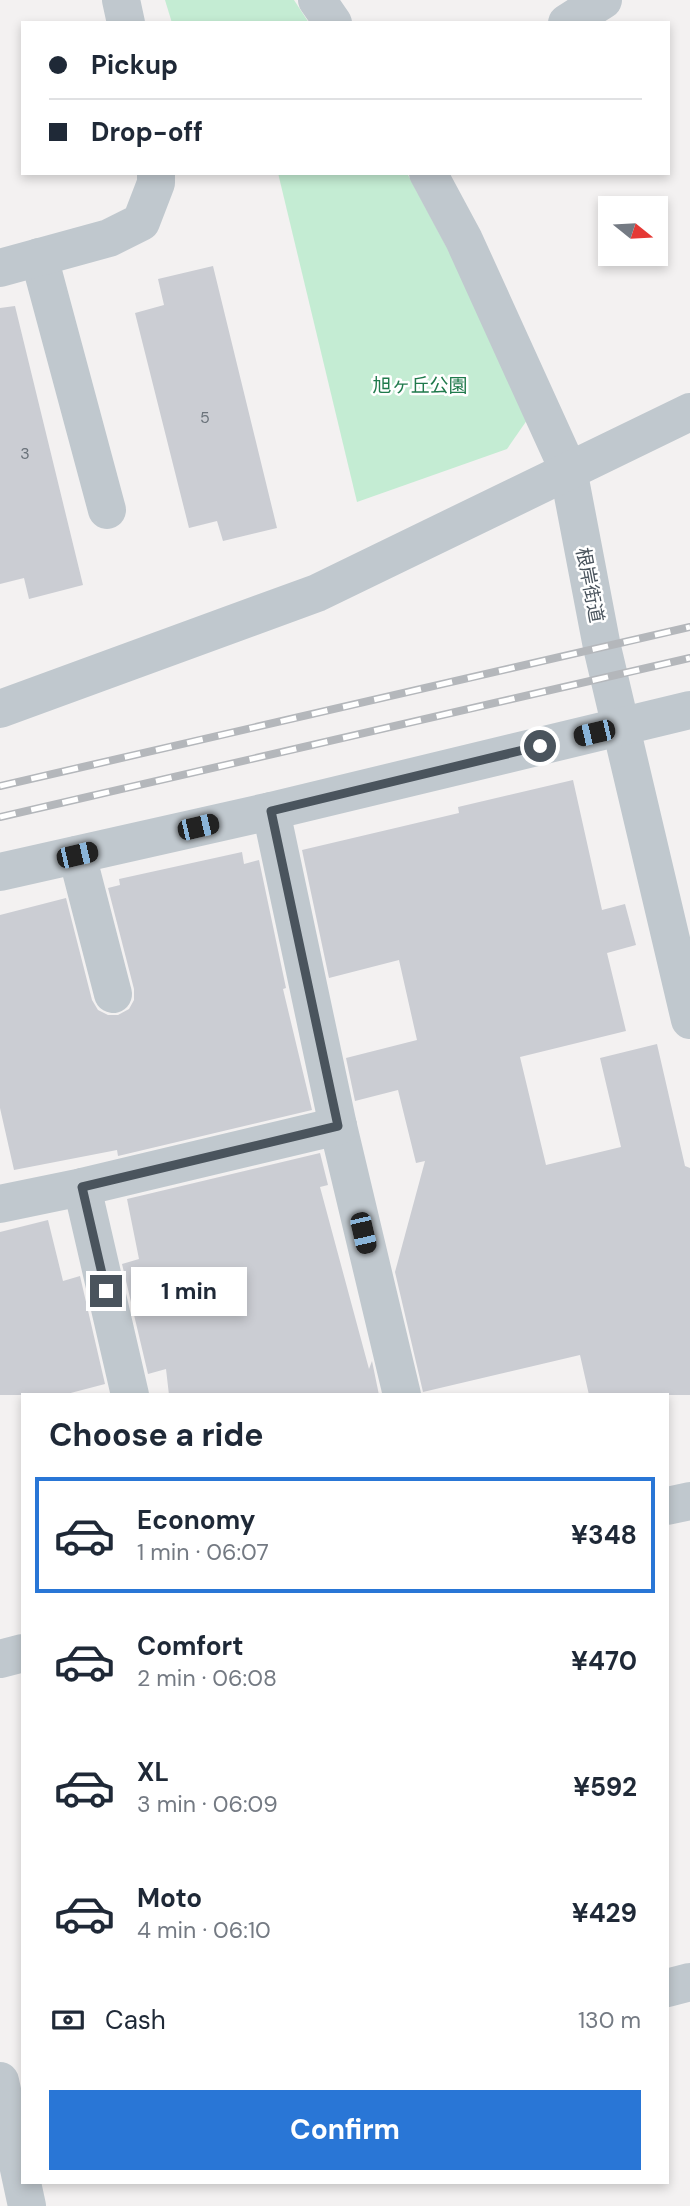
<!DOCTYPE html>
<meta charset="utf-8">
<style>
:root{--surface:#fff;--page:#f6f6f7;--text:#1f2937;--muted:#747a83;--line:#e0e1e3;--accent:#2976d6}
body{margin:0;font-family:"DM Sans","Noto Sans JP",sans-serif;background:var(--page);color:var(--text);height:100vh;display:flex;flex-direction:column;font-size:26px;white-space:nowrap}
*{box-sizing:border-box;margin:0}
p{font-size:23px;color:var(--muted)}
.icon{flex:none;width:38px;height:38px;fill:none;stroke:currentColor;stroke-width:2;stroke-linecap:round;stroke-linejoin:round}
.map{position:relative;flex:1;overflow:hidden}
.side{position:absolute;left:21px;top:1393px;width:648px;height:791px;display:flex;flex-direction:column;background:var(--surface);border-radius:0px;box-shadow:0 4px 10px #0003}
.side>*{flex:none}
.hud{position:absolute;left:21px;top:21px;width:649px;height:154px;border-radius:0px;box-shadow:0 4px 10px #0003;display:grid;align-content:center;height:154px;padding:0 28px;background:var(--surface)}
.needle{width:46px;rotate:108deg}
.controls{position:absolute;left:598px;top:196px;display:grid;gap:14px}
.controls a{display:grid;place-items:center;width:70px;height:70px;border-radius:0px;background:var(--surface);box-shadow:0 4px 10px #0003;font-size:35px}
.end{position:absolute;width:32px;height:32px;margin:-16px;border:9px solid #4a545d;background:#fff;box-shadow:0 0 0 4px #fff}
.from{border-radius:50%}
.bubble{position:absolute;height:49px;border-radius:0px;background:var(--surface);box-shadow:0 4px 10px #0003;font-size:23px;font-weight:700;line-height:49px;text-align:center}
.car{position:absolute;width:21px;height:42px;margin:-21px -10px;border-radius:9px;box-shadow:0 0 5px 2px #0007;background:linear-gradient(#222 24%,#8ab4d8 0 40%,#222 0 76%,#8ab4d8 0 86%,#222 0)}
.hud b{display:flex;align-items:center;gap:24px;height:66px;font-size:26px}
.hud b+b{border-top:2px solid var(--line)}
.hud i{width:18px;height:18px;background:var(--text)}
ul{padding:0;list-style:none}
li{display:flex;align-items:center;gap:21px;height:116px;margin:0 14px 10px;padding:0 14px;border:4px solid transparent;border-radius:0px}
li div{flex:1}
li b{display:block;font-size:26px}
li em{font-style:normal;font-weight:700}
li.current{border-color:var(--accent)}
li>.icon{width:63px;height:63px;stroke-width:1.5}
h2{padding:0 28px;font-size:32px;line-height:84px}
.pay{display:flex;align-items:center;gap:18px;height:77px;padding:0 28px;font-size:26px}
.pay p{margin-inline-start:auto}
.cta{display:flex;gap:14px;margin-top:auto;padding:14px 28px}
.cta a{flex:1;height:80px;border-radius:0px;background:var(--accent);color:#fff;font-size:28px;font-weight:700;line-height:80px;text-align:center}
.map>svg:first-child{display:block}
.green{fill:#c4ecd3}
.building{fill:#cbcdd3}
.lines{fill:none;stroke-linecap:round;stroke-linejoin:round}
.minor{stroke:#c0c8ce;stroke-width:38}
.rail-casing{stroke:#b4b7bb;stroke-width:8}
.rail{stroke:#fff;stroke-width:5;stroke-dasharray:16;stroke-linecap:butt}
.route{stroke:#4a545d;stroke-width:9}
.labels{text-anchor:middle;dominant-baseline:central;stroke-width:5;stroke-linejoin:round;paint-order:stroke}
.number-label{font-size:16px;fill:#6a727a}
.park-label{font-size:19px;fill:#207a4c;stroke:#fff}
.street-label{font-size:19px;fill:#4a545d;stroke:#fff}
</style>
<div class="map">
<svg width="690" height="2206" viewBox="0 0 690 2206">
<rect width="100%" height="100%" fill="#f3f1f1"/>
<g class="green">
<polygon points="165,0 294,0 309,23 172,23"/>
<polygon points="278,173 407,173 534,410 507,449 357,502"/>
</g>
<g class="building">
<polygon points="213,266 277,528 223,541 217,521 189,528 135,313 164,305 158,279"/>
<polygon points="15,306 83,585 29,599 24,578 0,584 0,308"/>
<polygon points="573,780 602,910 625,904 636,945 607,953 626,1031 520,1057 546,1165 621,1147 600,1058 657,1044 685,1166 690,1168 690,1395 589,1395 580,1355 423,1392 395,1272 425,1161 416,1163 398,1090 355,1101 346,1058 417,1040 399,960 329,978 302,850 459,813 458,807"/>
<polygon points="242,852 244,864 259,860 286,988 283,989 312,1110 118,1156 117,1150 14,1170 0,1108 0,915 66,898 92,1000 98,1010 108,1015 118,1015 129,1009 134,1000 134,989 108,888 120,885 119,879"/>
<polygon points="320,1153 328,1185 320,1187 369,1369 372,1361 379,1395 169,1395 166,1369 148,1374 122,1264 139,1259 127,1199"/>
<polygon points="48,1220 63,1281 80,1276 105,1384 63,1395 0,1395 0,1232"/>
</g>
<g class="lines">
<g class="minor">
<polyline points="121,0 126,23"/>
<polyline points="317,0 333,23"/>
<polyline points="567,23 603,0"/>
<polyline points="428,173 464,240 568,469 602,647 690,1020"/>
<polyline points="39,257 107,510"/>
<polyline points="0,268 109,238 141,222 156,183 156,173"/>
<polyline points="0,709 317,593 690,412"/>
<polyline points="271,811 338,1126 402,1395"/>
<polyline points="77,855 113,994"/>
<polyline points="0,872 271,811 690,710"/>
<polyline points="82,1187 130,1395"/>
<polyline points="0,1204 82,1187 338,1126"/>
<polyline points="667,1506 690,1501"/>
<polyline points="0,1659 23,1653"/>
<polyline points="667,1988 690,1982"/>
<polyline points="0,2081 27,2206"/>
</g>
<g class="rail-casing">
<g id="rail">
<polyline points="0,786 690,627"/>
<polyline points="0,817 690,658"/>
</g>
</g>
<use href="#rail" class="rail"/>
</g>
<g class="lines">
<polyline class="route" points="106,1291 82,1187 338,1126 271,811 540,746"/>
</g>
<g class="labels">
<g class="number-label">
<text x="205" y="417">5</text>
<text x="25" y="453">3</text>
</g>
<g class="park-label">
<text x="420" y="385">旭ヶ丘公園</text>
</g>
<g class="street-label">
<text transform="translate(590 585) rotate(79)">根岸街道</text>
</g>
</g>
</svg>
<div class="controls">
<a><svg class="needle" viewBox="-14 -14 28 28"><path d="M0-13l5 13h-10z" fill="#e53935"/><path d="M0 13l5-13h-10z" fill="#747a83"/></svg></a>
</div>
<i class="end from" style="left:540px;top:746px"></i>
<i class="end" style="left:106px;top:1291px"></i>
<div class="bubble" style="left:131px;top:1267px;width:116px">1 min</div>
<i class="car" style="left:594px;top:733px;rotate:257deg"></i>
<i class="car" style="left:198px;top:827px;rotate:77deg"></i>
<i class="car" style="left:77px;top:855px;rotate:77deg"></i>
<i class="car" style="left:363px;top:1233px;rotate:167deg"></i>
<div class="hud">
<b><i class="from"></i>Pickup</b>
<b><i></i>Drop-off</b>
</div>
<section class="side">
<h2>Choose a ride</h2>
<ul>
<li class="current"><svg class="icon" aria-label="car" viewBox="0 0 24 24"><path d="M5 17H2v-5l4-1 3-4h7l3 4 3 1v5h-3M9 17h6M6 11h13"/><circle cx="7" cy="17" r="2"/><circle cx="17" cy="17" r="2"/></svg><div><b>Economy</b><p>1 min · 06:07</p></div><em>¥348</em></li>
<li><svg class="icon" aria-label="car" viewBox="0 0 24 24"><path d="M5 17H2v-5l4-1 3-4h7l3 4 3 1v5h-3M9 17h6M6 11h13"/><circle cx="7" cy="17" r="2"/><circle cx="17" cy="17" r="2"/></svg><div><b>Comfort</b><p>2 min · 06:08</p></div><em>¥470</em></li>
<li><svg class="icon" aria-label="car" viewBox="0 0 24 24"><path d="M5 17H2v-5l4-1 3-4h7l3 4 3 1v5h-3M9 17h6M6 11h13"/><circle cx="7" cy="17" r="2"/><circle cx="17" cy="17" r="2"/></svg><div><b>XL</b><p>3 min · 06:09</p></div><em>¥592</em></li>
<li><svg class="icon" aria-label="car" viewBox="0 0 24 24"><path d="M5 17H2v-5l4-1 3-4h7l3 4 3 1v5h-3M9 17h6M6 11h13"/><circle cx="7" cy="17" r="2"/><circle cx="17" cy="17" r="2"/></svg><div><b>Moto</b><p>4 min · 06:10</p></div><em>¥429</em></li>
</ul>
<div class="pay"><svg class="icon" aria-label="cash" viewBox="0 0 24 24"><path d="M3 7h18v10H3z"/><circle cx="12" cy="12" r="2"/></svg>Cash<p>130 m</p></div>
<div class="cta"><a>Confirm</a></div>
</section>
</div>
